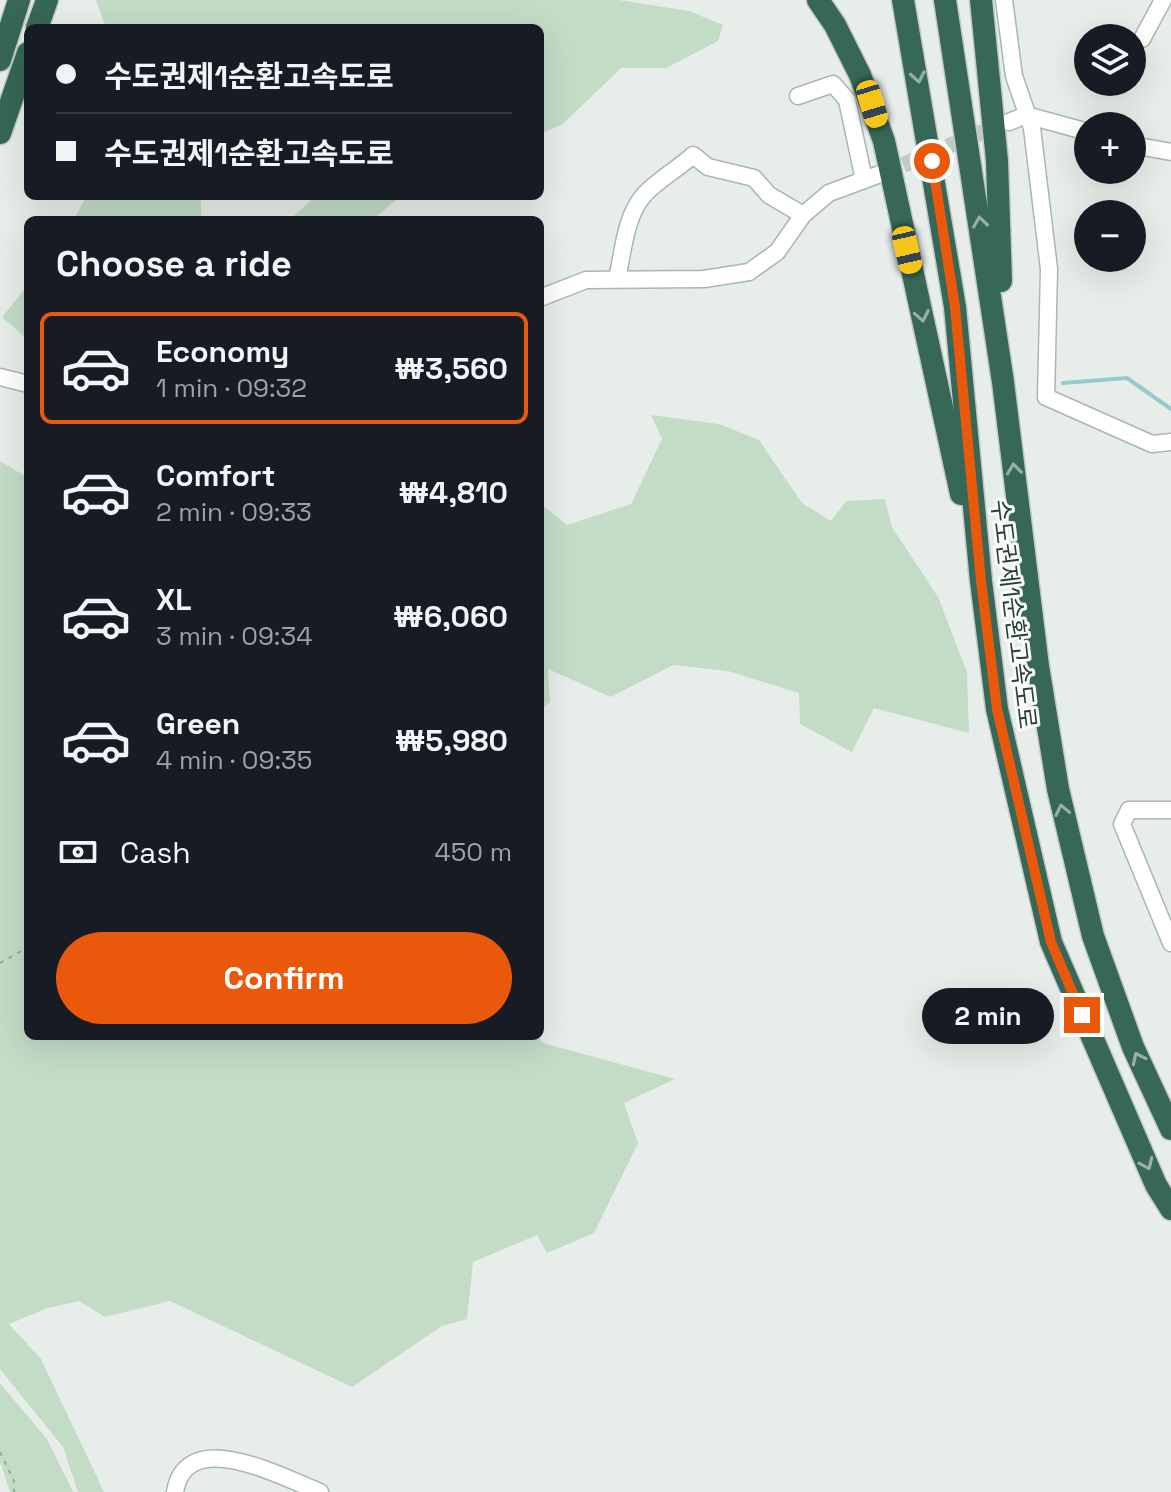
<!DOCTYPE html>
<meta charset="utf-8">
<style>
:root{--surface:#171b24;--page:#242831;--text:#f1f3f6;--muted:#9ea1a6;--line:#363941;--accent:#ea580c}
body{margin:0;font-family:"Space Grotesk","Noto Sans KR",sans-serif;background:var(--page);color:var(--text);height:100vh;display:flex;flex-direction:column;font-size:30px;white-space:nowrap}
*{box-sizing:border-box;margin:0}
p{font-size:26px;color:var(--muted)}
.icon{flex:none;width:44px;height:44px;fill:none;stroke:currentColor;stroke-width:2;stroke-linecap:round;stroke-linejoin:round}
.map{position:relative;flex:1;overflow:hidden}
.panel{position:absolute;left:24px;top:216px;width:520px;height:824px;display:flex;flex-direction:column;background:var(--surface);border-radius:12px;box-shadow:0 8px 32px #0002}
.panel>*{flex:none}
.hud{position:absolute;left:24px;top:24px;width:520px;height:176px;border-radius:12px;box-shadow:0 8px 32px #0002;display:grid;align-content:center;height:176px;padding:0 32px;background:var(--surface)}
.fabs{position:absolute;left:1074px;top:24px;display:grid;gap:16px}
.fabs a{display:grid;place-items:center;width:72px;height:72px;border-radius:50%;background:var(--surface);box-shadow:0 8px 32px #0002;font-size:40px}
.end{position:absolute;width:36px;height:36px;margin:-18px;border:10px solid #ea580c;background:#fff;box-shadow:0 0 0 4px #fff}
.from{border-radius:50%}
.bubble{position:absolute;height:56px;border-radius:28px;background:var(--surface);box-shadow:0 8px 32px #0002;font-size:26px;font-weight:700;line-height:56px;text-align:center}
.car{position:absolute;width:24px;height:48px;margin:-24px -12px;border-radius:10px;box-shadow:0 0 6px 2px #0007;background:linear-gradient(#f5c518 24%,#345 0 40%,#f5c518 0 76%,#345 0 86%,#f5c518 0)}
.hud b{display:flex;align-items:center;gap:28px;height:76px;font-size:30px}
.hud b+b{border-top:2px solid var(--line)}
.hud i{width:20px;height:20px;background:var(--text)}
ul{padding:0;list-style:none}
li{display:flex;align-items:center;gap:24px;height:112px;margin:0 16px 12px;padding:0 16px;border:4px solid transparent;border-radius:12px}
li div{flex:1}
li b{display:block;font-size:30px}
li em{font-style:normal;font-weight:700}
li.selected{border-color:var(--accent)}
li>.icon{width:72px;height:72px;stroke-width:1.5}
h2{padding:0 32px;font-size:36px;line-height:96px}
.pay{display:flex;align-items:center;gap:20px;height:88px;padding:0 32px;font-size:30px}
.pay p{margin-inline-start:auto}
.cta{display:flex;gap:16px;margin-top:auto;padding:16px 32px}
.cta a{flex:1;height:92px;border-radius:48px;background:var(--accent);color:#fff;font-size:32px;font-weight:700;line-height:92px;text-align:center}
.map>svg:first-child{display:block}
.green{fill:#c2dcc6}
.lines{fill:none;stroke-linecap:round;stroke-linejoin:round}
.stream{stroke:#96cacc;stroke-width:4}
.minor-tunnel{stroke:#c1cbc6;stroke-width:16;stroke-dasharray:16 8;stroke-linecap:butt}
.minor-casing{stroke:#aab6b0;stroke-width:19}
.highway-casing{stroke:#c3c9c6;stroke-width:25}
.path{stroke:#8bae9f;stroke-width:2;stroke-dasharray:4 6;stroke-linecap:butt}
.minor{stroke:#fff;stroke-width:16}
.highway{stroke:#366757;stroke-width:22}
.oneway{stroke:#96b0a8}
.route{stroke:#ea580c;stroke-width:10}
.labels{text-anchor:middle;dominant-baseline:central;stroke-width:6;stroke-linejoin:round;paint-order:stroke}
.street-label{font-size:24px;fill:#273e35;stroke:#f7faf8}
</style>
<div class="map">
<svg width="1171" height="1492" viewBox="0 0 1171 1492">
<rect width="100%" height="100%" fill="#e7eeea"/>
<g class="green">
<polygon points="96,0 619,0 689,11 723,25 718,41 666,68 621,68 563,124 540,134 540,28 106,28"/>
<polygon points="87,196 200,196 202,220 73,220"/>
<polygon points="316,196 400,196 373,220 289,220"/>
<polygon points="28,285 28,340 2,317"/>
<polygon points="651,415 719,424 759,440 802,503 831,521 846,501 885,499 892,527 938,597 967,672 969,733 874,708 852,752 800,724 799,693 728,671 673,665 611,697 548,669 550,702 540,710 540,503 567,525 631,504 662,439"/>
<polygon points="0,461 28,478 28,1036 539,1036 543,1043 675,1079 624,1103 638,1143 594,1233 547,1253 537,1235 473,1262 467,1319 442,1326 352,1387 170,1301 105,1317 79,1301 48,1308 9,1324 41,1359 104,1492 78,1492 63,1447 0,1369"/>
<polygon points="0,1383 47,1439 73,1492 10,1492 0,1461"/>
</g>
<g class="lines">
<polyline class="stream" points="1063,383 1127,378 1171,409"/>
<polyline class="minor-tunnel" points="881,174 1000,125"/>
<g class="minor-casing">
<g id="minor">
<polyline points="1004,0 1014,76 1032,128 1049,269 1046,397 1152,444 1171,442"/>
<polyline points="1142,39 1163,0"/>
<polyline points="798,96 833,84 847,100 864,180"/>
<polyline points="1009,122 1026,115 1088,132"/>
<polyline points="1132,145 1171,152"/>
<path d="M 617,279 C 623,253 625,216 644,195 C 655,182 678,169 693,155 L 708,167 L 754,178 L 769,195 L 803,215"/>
<polyline points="540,298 586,280 704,279 749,272 777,252 803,215 829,193 880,174"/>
<polyline points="0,377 28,384"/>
<polyline points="1171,810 1129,810 1122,824 1171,943"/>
<path d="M 175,1492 C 186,1425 282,1477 320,1492"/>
</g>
</g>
<g class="highway-casing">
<g id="highway">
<polyline points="818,0 835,25 860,75 884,141 961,494"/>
<polyline points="903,0 955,307 981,581 997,709 1051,942 1156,1185 1171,1209"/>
<polyline points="945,0 1003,382 1038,666 1058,789 1093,936 1133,1047 1171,1129"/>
<polyline points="981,0 997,161 1001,281"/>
<polyline points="37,28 47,0"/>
<polyline points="0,60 19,0"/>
<polyline points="0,133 28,53"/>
</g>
</g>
<g class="path">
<polyline points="0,963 28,947"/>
<polyline points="0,1452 14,1481 14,1492"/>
</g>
<use href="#minor" class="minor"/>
<use href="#highway" class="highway"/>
</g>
<defs><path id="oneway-chevron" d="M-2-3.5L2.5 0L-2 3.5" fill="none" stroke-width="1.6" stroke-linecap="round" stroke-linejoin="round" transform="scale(2)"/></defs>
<g class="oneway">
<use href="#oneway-chevron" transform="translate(918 77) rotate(80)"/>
<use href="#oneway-chevron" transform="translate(980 222) rotate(-98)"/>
<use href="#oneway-chevron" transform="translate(922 316) rotate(79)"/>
<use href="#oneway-chevron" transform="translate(1014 469) rotate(-97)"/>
<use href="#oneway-chevron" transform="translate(1062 810) rotate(-102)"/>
<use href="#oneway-chevron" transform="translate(1138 1058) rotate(-115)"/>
<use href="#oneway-chevron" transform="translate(1147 1164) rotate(66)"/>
</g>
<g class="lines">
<polyline class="route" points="932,161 955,307 981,581 997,709 1051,942 1082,1015"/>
</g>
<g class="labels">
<g class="street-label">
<text transform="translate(1014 614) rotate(83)">수도권제1순환고속도로</text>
</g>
</g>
</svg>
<div class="fabs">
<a><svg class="icon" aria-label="layers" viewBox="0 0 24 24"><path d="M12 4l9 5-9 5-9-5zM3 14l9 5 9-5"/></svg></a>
<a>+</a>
<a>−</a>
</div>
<i class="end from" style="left:932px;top:161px"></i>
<i class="end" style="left:1082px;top:1015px"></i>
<div class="bubble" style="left:922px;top:988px;width:132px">2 min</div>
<i class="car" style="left:872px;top:104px;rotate:163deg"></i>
<i class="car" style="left:907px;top:250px;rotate:167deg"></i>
<div class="hud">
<b><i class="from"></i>수도권제1순환고속도로</b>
<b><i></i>수도권제1순환고속도로</b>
</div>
<section class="panel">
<h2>Choose a ride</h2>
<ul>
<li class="selected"><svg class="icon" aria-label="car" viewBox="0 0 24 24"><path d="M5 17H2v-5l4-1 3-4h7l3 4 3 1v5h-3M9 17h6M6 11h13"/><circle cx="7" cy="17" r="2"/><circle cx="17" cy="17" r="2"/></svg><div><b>Economy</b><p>1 min · 09:32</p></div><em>₩3,560</em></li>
<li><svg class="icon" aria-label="car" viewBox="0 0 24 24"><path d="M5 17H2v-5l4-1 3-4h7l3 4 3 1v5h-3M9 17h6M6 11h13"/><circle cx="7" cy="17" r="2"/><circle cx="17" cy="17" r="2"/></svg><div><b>Comfort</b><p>2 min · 09:33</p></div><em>₩4,810</em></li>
<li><svg class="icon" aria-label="car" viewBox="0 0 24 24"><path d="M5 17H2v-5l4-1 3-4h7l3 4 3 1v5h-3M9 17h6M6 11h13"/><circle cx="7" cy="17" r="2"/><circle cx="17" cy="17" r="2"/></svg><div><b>XL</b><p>3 min · 09:34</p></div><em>₩6,060</em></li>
<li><svg class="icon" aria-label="car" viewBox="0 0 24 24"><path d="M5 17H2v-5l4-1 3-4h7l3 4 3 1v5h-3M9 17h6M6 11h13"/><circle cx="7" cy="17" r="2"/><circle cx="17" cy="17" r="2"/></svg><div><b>Green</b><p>4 min · 09:35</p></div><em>₩5,980</em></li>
</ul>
<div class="pay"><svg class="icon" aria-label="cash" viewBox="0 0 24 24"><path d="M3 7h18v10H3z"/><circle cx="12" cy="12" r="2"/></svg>Cash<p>450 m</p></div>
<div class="cta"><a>Confirm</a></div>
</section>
</div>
